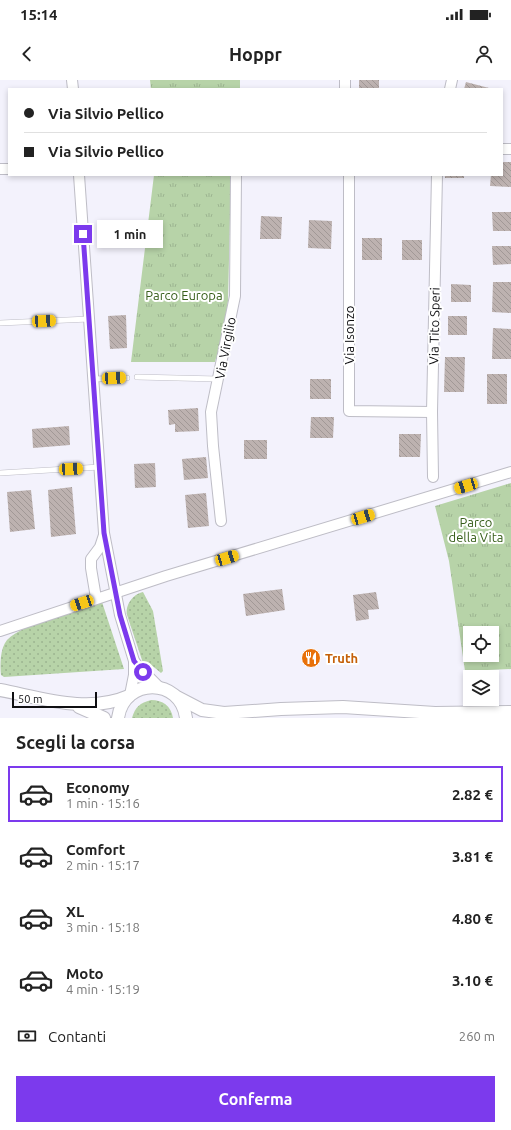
<!DOCTYPE html>
<html lang="it">
<meta charset="utf-8">
<style>
:root{--surface:#fff;--page:#f6f6f6;--text:#222;--muted:#767676;--line:#e0e0e0;--accent:#7c3aed}
body{margin:0;font-family:Ubuntu,sans-serif;background:var(--page);color:var(--text);height:100vh;display:flex;flex-direction:column;font-size:15px;white-space:nowrap}
*{box-sizing:border-box;margin:0}
p{font-size:13px;color:var(--muted)}
.icon{flex:none;width:22px;height:22px;fill:none;stroke:currentColor;stroke-width:2;stroke-linecap:round;stroke-linejoin:round}
.map{position:relative;height:638px;overflow:hidden}
.panel{display:flex;flex-direction:column;background:var(--surface);flex:1}
.panel>*{flex:none}
.guide{position:absolute;left:8px;top:8px;width:495px;height:88px;border-radius:0px;box-shadow:0 2px 6px #0003;display:grid;align-content:center;height:88px;padding:0 16px;background:var(--surface)}
.fabs{position:absolute;left:463px;top:546px;display:grid;gap:8px}
.fabs a{display:grid;place-items:center;width:36px;height:36px;border-radius:0px;background:var(--surface);box-shadow:0 2px 6px #0003;font-size:20px}
.scale{position:absolute;left:12px;bottom:10px;width:85px;box-sizing:border-box;padding-left:4px;border:2px solid #0f0f12;border-top:0;font-size:11px;line-height:14px;white-space:nowrap;color:#0f0f12;-webkit-text-stroke:3px #fff;paint-order:stroke}
.end{position:absolute;width:18px;height:18px;margin:-9px;border:5px solid #7c3aed;background:#fff;box-shadow:0 0 0 2px #fff}
.from{border-radius:50%}
.bubble{position:absolute;height:28px;border-radius:0px;background:var(--surface);box-shadow:0 2px 6px #0003;font-size:13px;font-weight:700;line-height:28px;text-align:center}
.car{position:absolute;width:12px;height:24px;margin:-12px -6px;border-radius:5px;box-shadow:0 0 3px 1px #0007;background:linear-gradient(#f5c518 24%,#345 0 40%,#f5c518 0 76%,#345 0 86%,#f5c518 0)}
.guide b{display:flex;align-items:center;gap:14px;height:38px;font-size:15px}
.guide b+b{border-top:1px solid var(--line)}
.guide i{width:10px;height:10px;background:var(--text)}
ul{padding:0;list-style:none}
li{display:flex;align-items:center;gap:12px;height:56px;margin:0 8px 6px;padding:0 8px;border:2px solid transparent;border-radius:0px}
li div{flex:1}
li b{display:block;font-size:15px}
li em{font-style:normal;font-weight:700}
li.active{border-color:var(--accent)}
li>.icon{width:36px;height:36px;stroke-width:1.5}
h2{padding:0 16px;font-size:18px;line-height:48px}
.pay{display:flex;align-items:center;gap:10px;height:44px;padding:0 16px;font-size:15px}
.pay p{margin-inline-start:auto}
.primary-button{display:flex;gap:8px;margin-top:auto;padding:8px 16px}
.primary-button a{flex:1;height:46px;border-radius:0px;background:var(--accent);color:#fff;font-size:16px;font-weight:700;line-height:46px;text-align:center}
.status{display:flex;justify-content:space-between;align-items:center;height:28px;padding:0 20px;background:var(--surface);direction:ltr}
.status svg{height:11px;fill:currentColor}
header{display:flex;justify-content:space-between;align-items:center;height:52px;padding:0 16px;background:var(--surface);font-size:18px;font-weight:700}
.map>svg:first-child{display:block}
.grass{fill:url(#grass-dots)}
.park{fill:url(#park-tufts);fill-rule:evenodd}
.building{fill:url(#building-back-hatch)}
.lines{fill:none;stroke-linecap:round;stroke-linejoin:round}
.service-casing{stroke:#bebdc6;stroke-width:6}
.minor-casing{stroke:#bebdc6;stroke-width:12}
.tertiary-casing{stroke:#bebdc6;stroke-width:14}
.service{stroke:#fff;stroke-width:5}
.minor{stroke:#fff;stroke-width:10}
.tertiary{stroke:#fff;stroke-width:12}
.route{stroke:#7c3aed;stroke-width:5}
.labels{text-anchor:middle;dominant-baseline:central;stroke-width:4;stroke-linejoin:round;paint-order:stroke}
.park-label{font-size:13px;fill:#375e1a;stroke:#fff}
.street-label{font-size:13px;fill:#0f0f12;stroke:#fff}
.food-label{font-size:13px;font-weight:bold;fill:#c56008;stroke:#fff;text-anchor:start}
</style>
<div class="status"><b>15:14</b><svg viewBox="0 0 49 12"><path d="M0 12V9h3v3zM5 12V6h3v6zM10 12V3h3v9zM15 12V0h3v12zM26 1h20v11H26zM47 4h2v5h-2z"/></svg></div>
<header><svg class="icon" aria-label="back" viewBox="0 0 24 24"><path d="M15 5l-7 7 7 7"/></svg>Hoppr<svg class="icon" aria-label="person" viewBox="0 0 24 24"><circle cx="12" cy="8" r="4"/><path d="M4 21q1-7 8-7t8 7"/></svg></header>
<div class="map">
<svg width="511" height="638" viewBox="0 0 511 638">
<defs>
<pattern id="grass-dots" width="8" height="8" patternUnits="userSpaceOnUse"><rect width="8" height="8" fill="#b7d3a8"/><path d="M2 2h.1M6 6h.1" fill="none" stroke="#9cb490" stroke-width="1.8" stroke-linecap="round"/></pattern>
<pattern id="park-tufts" width="24" height="20" patternUnits="userSpaceOnUse"><rect width="24" height="20" fill="#b7d3a8"/><path d="M3 7l-1-3M5 7V3M7 7l1-3M15 17l-1-3M17 17v-4M19 17l1-3" fill="none" stroke="#9cb490"/></pattern>
<pattern id="building-back-hatch" width="6" height="6" patternUnits="userSpaceOnUse"><rect width="6" height="6" fill="#bdb2b0"/><path d="M-1 5l2 2M0 0l6 6M5-1l2 2" fill="none" stroke="#a19896"/></pattern>
</defs>
<rect width="100%" height="100%" fill="#f3f2fc"/>
<g class="grass">
<path d="M 143,512 L 153,531 L 163,591 L 161,593 L 149,583 L 145,587 L 143,583 L 127,535 C 125,525 133,514 143,512 Z"/>
<path d="M 102,522 L 124,589 L 4,597 L 1,595 C 0,585 0,568 7,560 C 24,543 78,530 102,522 Z"/>
<path d="M 151,620 C 163,620 171,626 173,638 L 132,638 C 135,627 140,623 151,620 Z"/>
</g>
<g class="park">
<polygon points="150,0 240,0 240,9 151,9"/>
<polygon points="154,95 231,95 228,221 220,278 216,278 215,282 131,282"/>
<path d="M 511,403 L 511,589 L 465,591 L 449,481 L 435,426 ZM 470,553 L 492,553 L 492,575 L 470,575 Z"/>
</g>
<g class="building">
<rect x="359" y="0" width="20" height="9"/>
<polygon points="466,2 489,8 489,9 464,9"/>
<polygon points="502,82 511,82 511,107 490,106 491,95 502,95"/>
<rect x="445" y="95" width="19" height="3"/>
<polygon points="492,132 511,132 511,151 493,151"/>
<polygon points="261,136 282,137 281,159 260,159"/>
<polygon points="309,140 332,141 331,169 308,168"/>
<rect x="362" y="158" width="20" height="22"/>
<rect x="402" y="160" width="20" height="20"/>
<polygon points="492,166 511,166 511,184 493,185"/>
<polygon points="493,202 511,202 511,233 492,232"/>
<polygon points="451,204 471,205 471,222 451,222"/>
<polygon points="126,235 127,268 110,269 108,236"/>
<rect x="448" y="236" width="19" height="19"/>
<polygon points="493,248 511,249 511,279 492,279"/>
<polygon points="445,277 465,277 464,312 444,312"/>
<rect x="487" y="294" width="20" height="30"/>
<rect x="310" y="299" width="21" height="20"/>
<polygon points="198,328 199,351 175,352 175,344 169,345 168,330"/>
<polygon points="311,337 334,337 333,358 310,358"/>
<polygon points="69,346 70,365 33,368 32,349"/>
<polygon points="399,354 421,354 420,377 399,377"/>
<rect x="244" y="360" width="23" height="19"/>
<polygon points="206,377 208,398 184,400 182,379"/>
<polygon points="155,383 156,407 135,408 134,384"/>
<polygon points="72,407 76,454 51,457 48,410"/>
<polygon points="31,410 35,449 10,452 7,412"/>
<polygon points="206,413 209,446 188,448 185,415"/>
<polygon points="282,509 285,530 246,536 243,514"/>
<polygon points="376,512 379,529 368,530 369,539 356,541 353,515"/>
</g>
<g class="lines">
<g class="service-casing">
<g id="service">
<polyline points="0,243 89,239"/>
<polyline points="137,297 218,299"/>
<polyline points="93,299 127,298"/>
<polyline points="0,393 100,387"/>
</g>
</g>
<g class="minor-casing">
<g id="minor">
<polyline points="72,0 73,9"/>
<polyline points="345,0 345,9"/>
<polyline points="450,9 452,0"/>
<polyline points="502,69 511,69"/>
<polyline points="0,89 9,89"/>
<polyline points="79,95 104,453 120,535 134,581 134,595 130,615"/>
<polyline points="349,95 349,331 432,332"/>
<polyline points="433,397 432,332 437,95"/>
<polyline points="221,441 213,366 211,332 235,216 236,95"/>
<polyline points="96,518 91,488 91,479 100,467 104,455"/>
<polyline points="0,551 166,496 511,392"/>
<polyline points="134,581 138,586 160,608"/>
</g>
</g>
<g class="tertiary-casing">
<g id="tertiary">
<path d="M 0,610 C 42,618 88,634 129,616"/>
<polyline points="177,617 202,630 224,633 281,629 343,627 435,633 511,632"/>
<polyline points="79,627 104,638"/>
<path d="M 118,638 C 124,597 181,597 186,638"/>
</g>
</g>
<use href="#service" class="service"/>
<use href="#minor" class="minor"/>
<use href="#tertiary" class="tertiary"/>
</g>
<g class="lines">
<polyline class="route" points="83,154 104,453 120,535 134,581 143,592"/>
</g>
<defs>
<g id="restaurant-disc" transform="scale(1)"><circle r="9.5" fill="#e8710a" stroke="#fff"/><path d="M-5-6h1v4h1v-4h1v4h1v-4h1v5L-1.5 .5V6h-2V.5L-5-1ZM5-6V6H3V1.5H1.5Q1.5-4 5-6Z" fill="#fff"/></g>
</defs>
<g fill-rule="evenodd">
<use href="#restaurant-disc" x="311" y="578"/>
</g>
<g class="labels">
<g class="park-label">
<text x="184" y="215">Parco Europa</text>
<text x="476" y="442">Parco<tspan x="476" dy="15">della Vita</tspan></text>
</g>
<g class="street-label">
<text transform="translate(434 246) rotate(-89)">Via Tito Speri</text>
<text transform="translate(349 255) rotate(-90)">Via Isonzo</text>
<text transform="translate(225 268) rotate(-79)">Via Virgilio</text>
</g>
<g class="food-label">
<text x="325" y="578">Truth</text>
</g>
</g>
</svg>
<div class="fabs">
<a><svg class="icon" aria-label="locate" viewBox="0 0 24 24"><circle cx="12" cy="12" r="6"/><path d="M12 2v4M12 18v4M2 12h4M18 12h4"/></svg></a>
<a><svg class="icon" aria-label="layers" viewBox="0 0 24 24"><path d="M12 4l9 5-9 5-9-5zM3 14l9 5 9-5"/></svg></a>
</div>
<div class="scale">50 m</div>
<i class="end from" style="left:143px;top:592px"></i>
<i class="end" style="left:83px;top:154px"></i>
<div class="bubble" style="left:97px;top:140px;width:66px">1 min</div>
<i class="car" style="left:44px;top:241px;rotate:87deg"></i>
<i class="car" style="left:114px;top:298px;rotate:87deg"></i>
<i class="car" style="left:71px;top:389px;rotate:87deg"></i>
<i class="car" style="left:466px;top:406px;rotate:253deg"></i>
<i class="car" style="left:363px;top:437px;rotate:73deg"></i>
<i class="car" style="left:227px;top:478px;rotate:73deg"></i>
<i class="car" style="left:82px;top:523px;rotate:252deg"></i>
<div class="guide">
<b><i class="from"></i>Via Silvio Pellico</b>
<b><i></i>Via Silvio Pellico</b>
</div>
</div>
<section class="panel">
<h2>Scegli la corsa</h2>
<ul>
<li class="active"><svg class="icon" aria-label="car" viewBox="0 0 24 24"><path d="M5 17H2v-5l4-1 3-4h7l3 4 3 1v5h-3M9 17h6M6 11h13"/><circle cx="7" cy="17" r="2"/><circle cx="17" cy="17" r="2"/></svg><div><b>Economy</b><p>1 min · 15:16</p></div><em>2.82 €</em></li>
<li><svg class="icon" aria-label="car" viewBox="0 0 24 24"><path d="M5 17H2v-5l4-1 3-4h7l3 4 3 1v5h-3M9 17h6M6 11h13"/><circle cx="7" cy="17" r="2"/><circle cx="17" cy="17" r="2"/></svg><div><b>Comfort</b><p>2 min · 15:17</p></div><em>3.81 €</em></li>
<li><svg class="icon" aria-label="car" viewBox="0 0 24 24"><path d="M5 17H2v-5l4-1 3-4h7l3 4 3 1v5h-3M9 17h6M6 11h13"/><circle cx="7" cy="17" r="2"/><circle cx="17" cy="17" r="2"/></svg><div><b>XL</b><p>3 min · 15:18</p></div><em>4.80 €</em></li>
<li><svg class="icon" aria-label="car" viewBox="0 0 24 24"><path d="M5 17H2v-5l4-1 3-4h7l3 4 3 1v5h-3M9 17h6M6 11h13"/><circle cx="7" cy="17" r="2"/><circle cx="17" cy="17" r="2"/></svg><div><b>Moto</b><p>4 min · 15:19</p></div><em>3.10 €</em></li>
</ul>
<div class="pay"><svg class="icon" aria-label="cash" viewBox="0 0 24 24"><path d="M3 7h18v10H3z"/><circle cx="12" cy="12" r="2"/></svg>Contanti<p>260 m</p></div>
<div class="primary-button"><a>Conferma</a></div>
</section>
